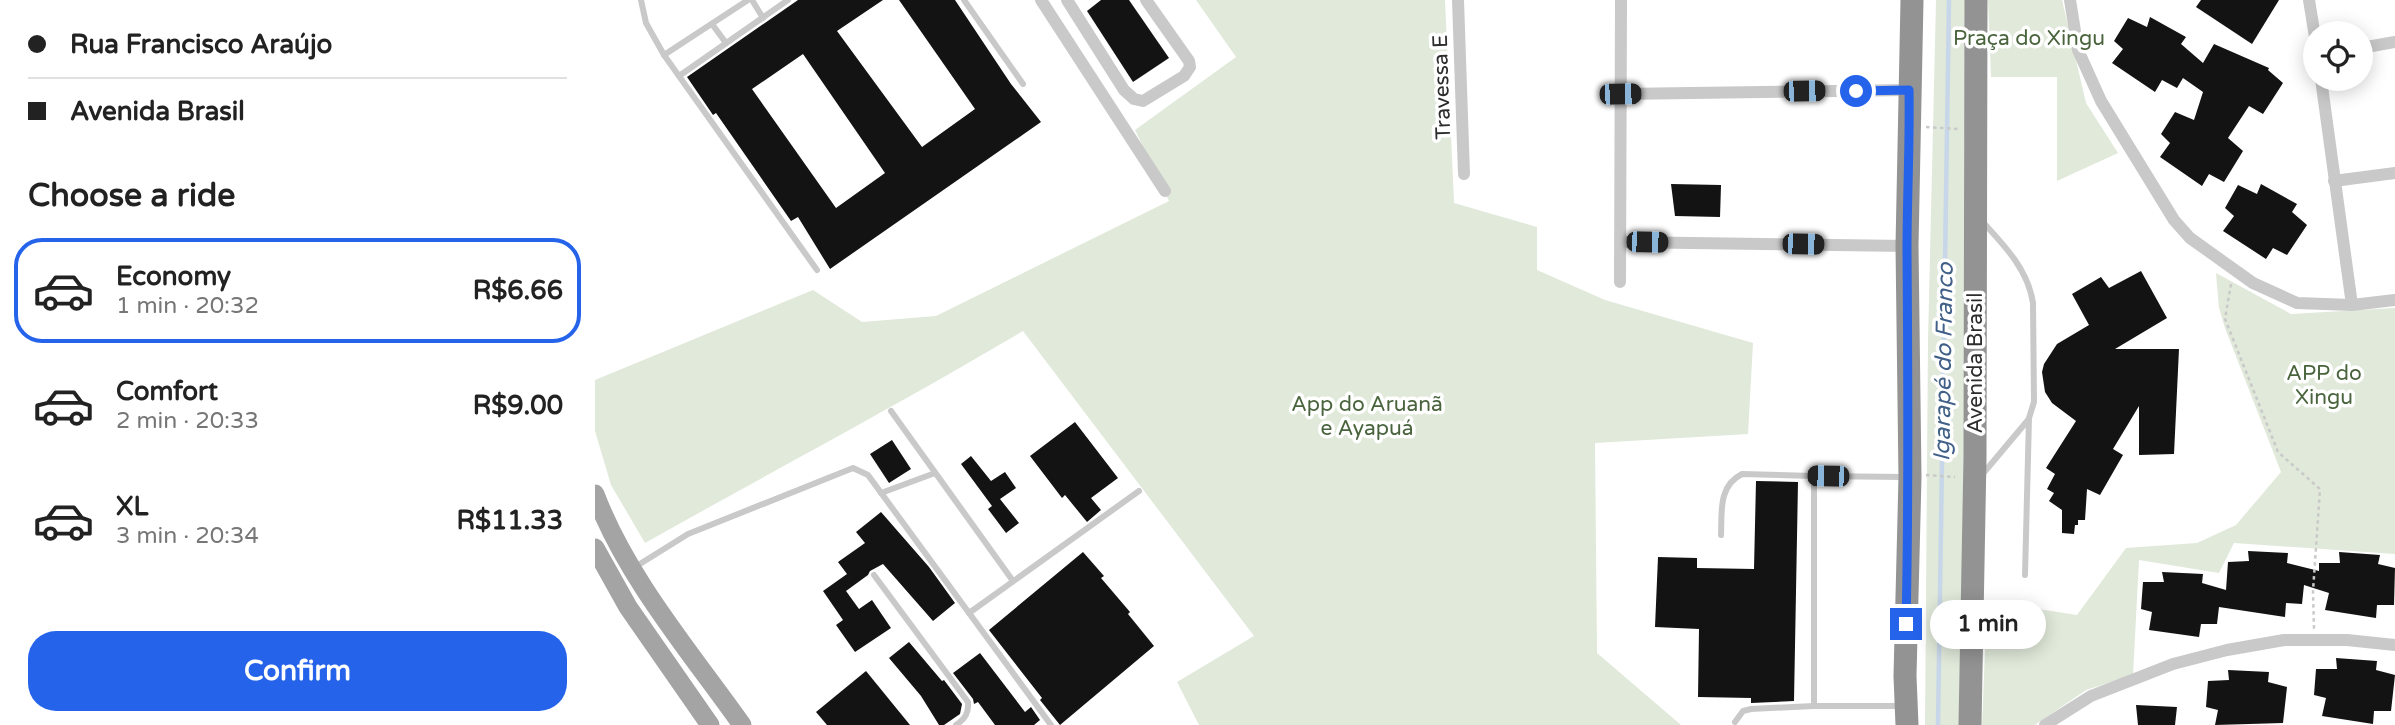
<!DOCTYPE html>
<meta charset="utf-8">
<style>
:root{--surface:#fff;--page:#f2f2f2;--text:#222;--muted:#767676;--line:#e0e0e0;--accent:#2563eb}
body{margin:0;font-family:"Varela Round",sans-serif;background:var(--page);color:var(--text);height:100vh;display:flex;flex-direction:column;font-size:26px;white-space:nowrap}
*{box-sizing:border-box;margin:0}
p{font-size:23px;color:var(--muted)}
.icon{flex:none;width:38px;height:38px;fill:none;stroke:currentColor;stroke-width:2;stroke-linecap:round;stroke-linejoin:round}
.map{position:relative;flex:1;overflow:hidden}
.side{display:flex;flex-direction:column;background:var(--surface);width:595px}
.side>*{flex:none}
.hud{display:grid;align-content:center;height:154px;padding:0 28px;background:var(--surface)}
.tools{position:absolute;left:1708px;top:21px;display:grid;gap:14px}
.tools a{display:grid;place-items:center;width:70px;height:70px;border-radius:50%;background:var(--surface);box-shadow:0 4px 18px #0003;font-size:35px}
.end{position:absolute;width:32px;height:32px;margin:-16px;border:9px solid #2563eb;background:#fff;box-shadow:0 0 0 4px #fff}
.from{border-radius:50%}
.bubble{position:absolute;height:49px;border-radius:24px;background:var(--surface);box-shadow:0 4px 18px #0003;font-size:23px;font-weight:700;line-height:49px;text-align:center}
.car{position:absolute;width:21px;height:42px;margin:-21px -10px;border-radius:9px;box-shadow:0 0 5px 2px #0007;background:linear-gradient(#222 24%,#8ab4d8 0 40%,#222 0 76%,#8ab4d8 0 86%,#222 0)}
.hud b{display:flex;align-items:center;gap:24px;height:66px;font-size:26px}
.hud b+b{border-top:2px solid var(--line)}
.hud i{width:18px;height:18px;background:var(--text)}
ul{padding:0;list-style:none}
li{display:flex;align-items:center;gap:21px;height:105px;margin:0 14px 10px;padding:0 14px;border:4px solid transparent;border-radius:28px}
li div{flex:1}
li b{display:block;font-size:26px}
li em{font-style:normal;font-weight:700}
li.selected{border-color:var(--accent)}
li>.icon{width:63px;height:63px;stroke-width:1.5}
h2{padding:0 28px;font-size:32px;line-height:84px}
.button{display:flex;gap:14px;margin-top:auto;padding:14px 28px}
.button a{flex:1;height:80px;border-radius:28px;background:var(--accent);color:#fff;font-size:28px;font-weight:700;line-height:80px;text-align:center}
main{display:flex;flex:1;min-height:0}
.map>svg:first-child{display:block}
.green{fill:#e0e9da}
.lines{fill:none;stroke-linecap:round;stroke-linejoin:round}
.stream{stroke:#c7d6e8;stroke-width:4.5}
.building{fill:#131313;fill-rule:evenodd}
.path{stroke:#c9c9c9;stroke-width:2.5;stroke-dasharray:3.5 3.5;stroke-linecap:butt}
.lane{stroke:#c9c9c9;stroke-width:6}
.street{stroke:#c9c9c9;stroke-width:12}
.primary{stroke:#a4a4a4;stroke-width:19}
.highway{stroke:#939393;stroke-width:23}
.route{stroke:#2563eb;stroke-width:9}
.labels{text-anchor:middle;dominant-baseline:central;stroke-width:7;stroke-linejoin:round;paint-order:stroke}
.park-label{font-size:21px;fill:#49643d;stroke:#fff}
.street-label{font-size:21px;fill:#2c2c2c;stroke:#fff}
.water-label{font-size:23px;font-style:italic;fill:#406088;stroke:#fff}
</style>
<main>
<section class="side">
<div class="hud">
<b><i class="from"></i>Rua Francisco Araújo</b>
<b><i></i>Avenida Brasil</b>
</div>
<h2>Choose a ride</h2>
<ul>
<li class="selected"><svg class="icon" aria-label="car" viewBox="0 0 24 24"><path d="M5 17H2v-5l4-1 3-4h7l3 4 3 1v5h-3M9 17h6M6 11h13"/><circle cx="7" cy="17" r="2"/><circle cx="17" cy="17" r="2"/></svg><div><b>Economy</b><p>1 min · 20:32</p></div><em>R$6.66</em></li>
<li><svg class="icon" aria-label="car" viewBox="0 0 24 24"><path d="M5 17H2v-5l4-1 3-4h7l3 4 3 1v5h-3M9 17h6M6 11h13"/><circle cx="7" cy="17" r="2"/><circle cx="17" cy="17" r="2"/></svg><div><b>Comfort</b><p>2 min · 20:33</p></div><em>R$9.00</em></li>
<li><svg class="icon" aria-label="car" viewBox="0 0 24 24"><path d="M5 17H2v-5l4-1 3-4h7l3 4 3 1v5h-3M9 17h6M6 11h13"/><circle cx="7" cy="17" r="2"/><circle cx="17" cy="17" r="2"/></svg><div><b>XL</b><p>3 min · 20:34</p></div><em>R$11.33</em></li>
</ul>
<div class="button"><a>Confirm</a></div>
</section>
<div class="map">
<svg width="1800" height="725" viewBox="0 0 1800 725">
<rect width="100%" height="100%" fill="#fff"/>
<g class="green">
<path d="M 601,0 L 850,0 L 859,203 L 942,227 L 942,270 L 1010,300 L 1158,343 L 1153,434 L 1000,443 L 1002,653 L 1086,725 L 604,725 L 582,682 L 659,636 L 428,331 C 303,405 176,472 50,543 L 16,485 L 0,431 L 0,380 L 218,290 L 267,322 L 341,316 L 574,201 L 540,130 L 641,57 Z"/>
<polygon points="1341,0 1375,0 1374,71 1369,143 1372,312 1364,725 1330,725 1333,341"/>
<polygon points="1393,0 1467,0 1491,103 1523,153 1462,181 1462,77 1396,77"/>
<polygon points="1621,273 1696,314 1800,308 1800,554 1639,543 1624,573 1544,560 1538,675 1491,690 1440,725 1387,725 1392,601 1482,615 1531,548 1602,543 1641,525 1686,472 1630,328 1624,308"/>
</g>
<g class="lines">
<polyline class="stream" points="1343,725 1354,0"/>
</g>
<g class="building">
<path d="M 203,0 L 288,0 L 242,31 L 327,147 L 380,109 L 304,0 L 360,0 L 416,84 L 446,122 L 235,269 L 203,217 L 196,221 L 121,113 L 118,115 L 92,77 ZM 208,54 L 290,173 L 241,208 L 157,89 Z"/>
<polygon points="506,0 534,0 574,58 538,82 492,11"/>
<polygon points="1606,0 1684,0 1657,44 1601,7"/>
<polygon points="1555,17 1591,37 1586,44 1608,63 1619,44 1674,68 1673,70 1688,83 1668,114 1654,106 1633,138 1648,151 1629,182 1614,174 1607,186 1565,157 1575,143 1566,134 1580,112 1599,120 1608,92 1588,78 1582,88 1567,80 1560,92 1517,63 1528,49 1519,41 1533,18 1552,27"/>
<polygon points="1076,184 1126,185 1125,217 1080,216"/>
<polygon points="1666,184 1702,204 1697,212 1712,225 1692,255 1678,248 1671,259 1628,231 1639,216 1630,208 1643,185 1662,194"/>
<polygon points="1546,271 1572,318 1520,349 1584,349 1579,454 1544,455 1544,406 1518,449 1528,455 1505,495 1492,489 1490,520 1483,520 1483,525 1480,525 1479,534 1467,533 1467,510 1454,501 1459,493 1452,489 1460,474 1451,468 1481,421 1457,403 1450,392 1447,372 1449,364 1462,344 1494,325 1477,294 1506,277 1514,288"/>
<polygon points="480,422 523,478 496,498 506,510 492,522 470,495 467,498 435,456"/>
<polygon points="297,440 316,469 294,483 275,454"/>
<polygon points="376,456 396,481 410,472 421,488 405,499 424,523 411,533 393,509 397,506 366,464"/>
<polygon points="1161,481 1203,482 1199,701 1156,703 1156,698 1103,697 1104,629 1060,627 1063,557 1102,558 1102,568 1159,569"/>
<polygon points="286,512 334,567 360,603 338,621 288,564 275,571 273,575 251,591 264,609 277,600 296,628 260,652 241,625 248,620 228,591 252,574 243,562 270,543 261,532"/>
<polygon points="1653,551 1693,553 1692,563 1724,571 1724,563 1745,563 1744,552 1785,555 1783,564 1800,568 1799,605 1782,605 1781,618 1730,610 1734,593 1709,585 1707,604 1691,603 1690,617 1624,607 1622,624 1606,624 1604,637 1554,630 1557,612 1546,609 1548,582 1569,582 1567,572 1608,574 1607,583 1631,590 1633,562 1654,561"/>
<polygon points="488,552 509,576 506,578 535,612 533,614 559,646 465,725 445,700 447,698 394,630"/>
<polygon points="314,642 347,681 349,680 367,704 365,714 349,725 344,725 326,696 294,658"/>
<polygon points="385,653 430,712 436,707 445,720 439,725 400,725 383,702 379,704 378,699 358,673"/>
<polygon points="1741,658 1782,661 1781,670 1800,675 1796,711 1779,711 1778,724 1727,716 1731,698 1719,695 1721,669 1742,669"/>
<polygon points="1633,670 1674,672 1673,682 1692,687 1688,723 1620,725 1623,710 1611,707 1613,681 1634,680"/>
<polygon points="271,671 315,725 232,725 221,712"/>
<polygon points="1541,705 1582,707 1580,725 1543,725"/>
</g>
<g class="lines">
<g class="path">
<polyline points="1331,127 1363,129"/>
<polyline points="1636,284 1630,319 1683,452 1725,489 1718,591 1719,629"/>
<polyline points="1331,475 1360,477"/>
</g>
<g class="lane">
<polyline points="46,0 51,23 69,55 222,270"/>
<polyline points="157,0 168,18"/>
<polyline points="369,0 428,84"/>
<polyline points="117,24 131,43"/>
<polyline points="69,55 153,0"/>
<polyline points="84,76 193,0"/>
<path d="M 1386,220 C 1408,244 1433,269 1438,303 L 1439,402 L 1434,418 L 1430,575"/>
<polyline points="296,411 418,581"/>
<polyline points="1386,476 1433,420"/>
<polyline points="286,493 340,473"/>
<path d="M 1126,535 C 1127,512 1123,486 1147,474 L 1219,476"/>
<polyline points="40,567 93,534 258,468 273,475 456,725"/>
<path d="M 279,575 L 373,702 C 374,713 370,719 361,725"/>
<polyline points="374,613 544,491"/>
<polyline points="1308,706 1219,706 1219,476 1309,477"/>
<polyline points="1140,722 1148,711 1156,709 1219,706"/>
</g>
<g class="street">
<polyline points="446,0 570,191"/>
<polyline points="472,0 529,90 539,99 548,101 589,76 595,67 594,61 551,0"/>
<polyline points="863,0 869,174"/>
<polyline points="1475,0 1483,50 1506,101 1579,220 1595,238 1658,283 1702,303 1757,305 1800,300"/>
<polyline points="1714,0 1720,37"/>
<polyline points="1766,48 1800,42"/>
<polyline points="1726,79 1757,305"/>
<polyline points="1025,94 1314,90"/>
<polyline points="1739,181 1800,173"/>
<polyline points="1026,242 1312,246"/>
<polyline points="1025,282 1026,0"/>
<polyline points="1450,725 1496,696 1578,664 1632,650 1689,640 1752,640 1800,645"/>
</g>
<g class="primary">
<path d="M 0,494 C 31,577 96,653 147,725"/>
<polyline points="0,548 33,607 115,725"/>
</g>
<g class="highway">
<polyline points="1312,725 1310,676 1315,477 1312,246 1317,0"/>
<polyline points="1375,725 1380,457 1381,0"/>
</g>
</g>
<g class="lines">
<path class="route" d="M 1261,91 L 1314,90 C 1315,143 1312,197 1312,250 C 1313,375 1314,499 1311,624"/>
</g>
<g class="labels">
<g class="park-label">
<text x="1434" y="38">Praça do Xingu</text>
<text x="1729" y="373">APP do<tspan x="1729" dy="24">Xingu</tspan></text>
<text x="772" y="404">App do Aruanã<tspan x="772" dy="24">e Ayapuá</tspan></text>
</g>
<g class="street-label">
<text transform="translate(847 87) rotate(-92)">Travessa E</text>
<text transform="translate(1380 363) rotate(-90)">Avenida Brasil</text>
</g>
<g class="water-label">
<text transform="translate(1349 362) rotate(-89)">Igarapé do Franco</text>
</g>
</g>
</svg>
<div class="tools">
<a><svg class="icon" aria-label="locate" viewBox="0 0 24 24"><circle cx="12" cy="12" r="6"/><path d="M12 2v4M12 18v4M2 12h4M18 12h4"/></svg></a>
</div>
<i class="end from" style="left:1261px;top:91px"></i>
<i class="end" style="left:1311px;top:624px"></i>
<div class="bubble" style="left:1335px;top:600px;width:116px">1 min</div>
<i class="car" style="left:1209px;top:91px;rotate:89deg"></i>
<i class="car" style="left:1025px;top:94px;rotate:89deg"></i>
<i class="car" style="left:1052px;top:242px;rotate:91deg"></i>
<i class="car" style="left:1208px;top:244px;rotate:91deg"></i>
<i class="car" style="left:1233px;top:476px;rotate:271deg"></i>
</div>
</main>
